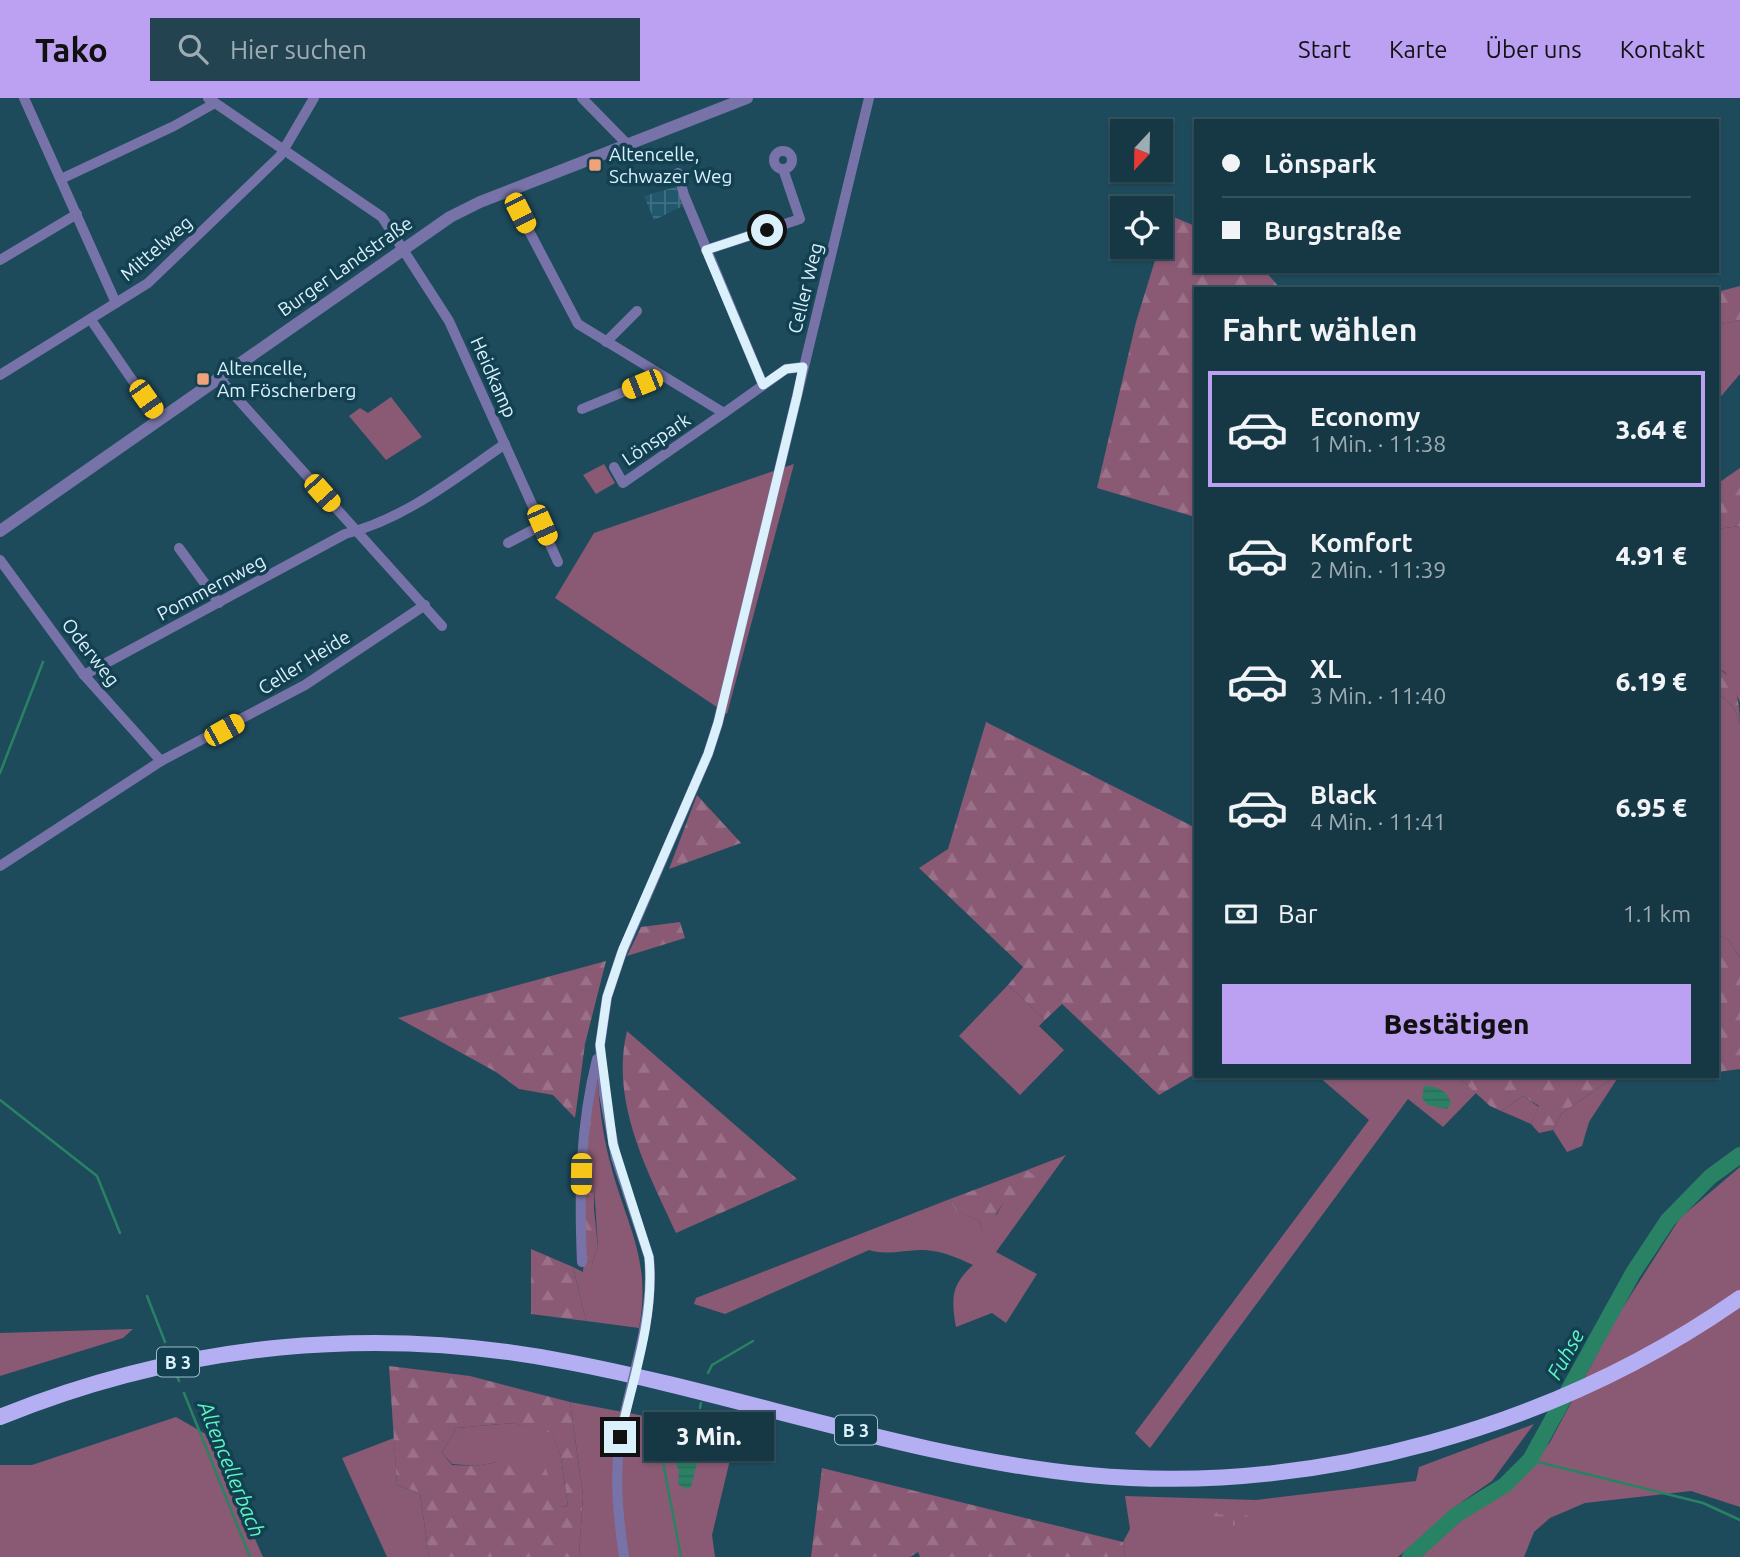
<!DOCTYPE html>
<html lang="de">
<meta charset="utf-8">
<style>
:root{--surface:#163845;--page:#234350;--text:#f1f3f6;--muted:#9eacb3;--line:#35525e;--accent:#bca0f2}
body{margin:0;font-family:Ubuntu,sans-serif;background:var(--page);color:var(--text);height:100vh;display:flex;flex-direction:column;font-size:26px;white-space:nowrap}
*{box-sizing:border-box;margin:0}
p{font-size:23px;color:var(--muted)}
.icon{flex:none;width:38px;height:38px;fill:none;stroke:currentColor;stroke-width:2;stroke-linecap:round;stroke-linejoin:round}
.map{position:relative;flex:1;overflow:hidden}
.side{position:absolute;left:1194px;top:189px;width:525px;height:791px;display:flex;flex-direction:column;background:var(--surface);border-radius:0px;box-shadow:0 2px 5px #0004,0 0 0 2px var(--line)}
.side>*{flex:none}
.banner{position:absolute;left:1194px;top:21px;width:525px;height:154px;border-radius:0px;box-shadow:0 2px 5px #0004,0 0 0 2px var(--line);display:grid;align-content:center;height:154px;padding:0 28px;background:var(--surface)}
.needle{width:46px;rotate:202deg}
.buttons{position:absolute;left:1110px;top:21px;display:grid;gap:14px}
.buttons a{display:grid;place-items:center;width:63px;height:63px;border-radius:0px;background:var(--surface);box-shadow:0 2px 5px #0004,0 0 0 2px var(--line);font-size:35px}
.end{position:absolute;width:32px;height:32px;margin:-16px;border:9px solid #daf1fc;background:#111;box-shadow:0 0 0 4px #111}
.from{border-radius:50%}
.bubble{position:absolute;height:49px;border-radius:0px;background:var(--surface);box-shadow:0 2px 5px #0004,0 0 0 2px var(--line);font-size:23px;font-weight:800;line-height:49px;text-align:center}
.car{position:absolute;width:21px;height:42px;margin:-21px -10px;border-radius:9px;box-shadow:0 0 5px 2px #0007;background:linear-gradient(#f5c518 24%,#345 0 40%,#f5c518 0 76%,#345 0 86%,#f5c518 0)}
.banner b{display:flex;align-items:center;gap:24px;height:66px;font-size:26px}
.banner b+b{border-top:2px solid var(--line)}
.banner i{width:18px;height:18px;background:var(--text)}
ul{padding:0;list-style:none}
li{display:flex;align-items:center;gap:21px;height:116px;margin:0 14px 10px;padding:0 14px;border:4px solid transparent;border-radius:0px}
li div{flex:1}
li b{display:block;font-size:26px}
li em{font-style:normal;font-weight:800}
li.on{border-color:var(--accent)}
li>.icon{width:63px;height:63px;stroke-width:1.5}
h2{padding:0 28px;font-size:32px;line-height:84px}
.pay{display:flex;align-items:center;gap:18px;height:77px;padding:0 28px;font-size:26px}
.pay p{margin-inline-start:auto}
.button{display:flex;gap:14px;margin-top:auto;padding:14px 28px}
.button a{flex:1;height:80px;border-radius:0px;background:var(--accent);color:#111;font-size:28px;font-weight:800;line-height:80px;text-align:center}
header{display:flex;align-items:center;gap:42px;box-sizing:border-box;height:98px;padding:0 35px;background:var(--accent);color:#111}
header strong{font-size:33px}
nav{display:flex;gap:38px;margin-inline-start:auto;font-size:24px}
.search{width:490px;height:63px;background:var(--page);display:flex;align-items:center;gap:18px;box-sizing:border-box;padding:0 24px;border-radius:0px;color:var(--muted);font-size:26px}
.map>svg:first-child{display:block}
.industrial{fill:url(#industrial-grid)}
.green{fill:#8a5973}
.forest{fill:url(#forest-firs);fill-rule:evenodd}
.wetland{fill:url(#wetland-marsh)}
.water{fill:url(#water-rules)}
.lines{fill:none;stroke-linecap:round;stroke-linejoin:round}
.stream{stroke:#2a8265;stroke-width:2.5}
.river{stroke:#2a8265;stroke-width:16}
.minor{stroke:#7773a8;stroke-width:10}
.tertiary{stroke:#7773a8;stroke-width:12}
.trunk{stroke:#b4aff3;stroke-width:16}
.minor-bridge{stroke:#7773a8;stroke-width:10}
.route{stroke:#daf1fc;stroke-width:9}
.poi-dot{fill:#f0a27a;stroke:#124051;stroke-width:2.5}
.labels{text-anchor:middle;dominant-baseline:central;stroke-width:7;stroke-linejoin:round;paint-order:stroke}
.shield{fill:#124051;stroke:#9ebcc9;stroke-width:2}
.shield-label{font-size:18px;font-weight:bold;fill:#daf1fc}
.poi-label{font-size:19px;fill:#daf1fc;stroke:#124051;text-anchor:start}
.street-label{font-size:19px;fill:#daf1fc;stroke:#124051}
.water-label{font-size:21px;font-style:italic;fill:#5df6c2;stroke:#124051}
</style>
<header>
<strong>Tako</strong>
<div class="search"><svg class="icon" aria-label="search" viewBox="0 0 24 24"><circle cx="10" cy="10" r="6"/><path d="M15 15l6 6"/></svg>Hier suchen</div>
<nav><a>Start</a><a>Karte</a><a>Über uns</a><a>Kontakt</a></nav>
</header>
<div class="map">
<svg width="1740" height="1459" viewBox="0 0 1740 1459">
<defs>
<pattern id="industrial-grid" width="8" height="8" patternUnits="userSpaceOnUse" patternTransform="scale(1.75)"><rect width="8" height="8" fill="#22586d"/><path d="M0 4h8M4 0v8" fill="none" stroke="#427083"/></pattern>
<pattern id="forest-firs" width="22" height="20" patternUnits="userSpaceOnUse" patternTransform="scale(1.75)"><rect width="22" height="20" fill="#8a5973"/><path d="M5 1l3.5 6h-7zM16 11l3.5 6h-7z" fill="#9a7188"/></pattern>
<pattern id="wetland-marsh" width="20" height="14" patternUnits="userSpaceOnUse" patternTransform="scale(1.75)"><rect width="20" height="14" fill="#8a5973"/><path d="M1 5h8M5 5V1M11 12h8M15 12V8" fill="none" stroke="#9a7188"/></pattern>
<pattern id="water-rules" width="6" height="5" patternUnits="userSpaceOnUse" patternTransform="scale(1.75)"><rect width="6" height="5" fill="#2a8265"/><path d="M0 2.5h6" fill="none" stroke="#34685a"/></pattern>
</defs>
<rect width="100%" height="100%" fill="#1e4b5c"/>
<polygon class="industrial" points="676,89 683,108 654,122 644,98"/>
<g class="green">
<polygon points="1740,222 1740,276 1717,303 1717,227"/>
<polygon points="391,299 422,339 386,362 349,318 360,310 368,315"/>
<polygon points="604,366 615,385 596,396 583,377"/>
<polygon points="794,366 727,616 555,500 594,435"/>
<polygon points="1740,428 1740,604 1725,574 1717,570 1717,431"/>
<polygon points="1717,593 1735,611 1740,627 1740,860 1728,841 1717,837"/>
<polygon points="1008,887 1045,922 1039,928 1064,952 1020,997 959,938"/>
<path d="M 597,973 C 599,1004 602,1034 610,1064 C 626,1127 652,1161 639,1230 L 586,1223 L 573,1169 L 583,1174 L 584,1157 L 592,1165 L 598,1150 L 590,1024 Z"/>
<polygon points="1318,978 1385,981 1457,978 1476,995 1443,1029 1408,1001 1150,1350 1135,1335 1369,1022"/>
<polygon points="1616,978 1619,978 1589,1024 1582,1048 1567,1054 1553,1032 1562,1015"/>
<polygon points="1523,998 1539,1009 1531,1026 1501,1013"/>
<path d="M 1066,1057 L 996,1154 L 1037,1176 L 1006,1225 L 992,1215 L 956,1229 C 951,1200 951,1187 973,1167 C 958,1160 942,1153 925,1152 C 905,1151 889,1158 869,1152 L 725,1216 L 694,1206 L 696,1200 L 950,1101 L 957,1113 L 979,1123 L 984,1137 L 1003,1106 L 1040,1082 L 1027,1072 Z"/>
<polygon points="1740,1069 1740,1409 1691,1393 1585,1405 1550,1420 1534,1434 1524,1459 1415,1459 1451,1427 1518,1385 1550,1344 1618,1217 1680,1120"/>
<polygon points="133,1231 123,1240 0,1278 0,1235"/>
<polygon points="570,1304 655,1320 734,1345 712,1437 715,1459 579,1459 583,1398"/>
<polygon points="176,1319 209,1338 263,1459 0,1459 0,1367 32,1367"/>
<polygon points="513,1325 552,1334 561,1359 568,1409 559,1408 497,1364 476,1368 452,1366 442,1355 456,1330"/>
<polygon points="1534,1326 1492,1383 1463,1403 1398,1459 1125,1459 1123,1444 1130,1431 1125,1398 1256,1402 1416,1383 1419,1369"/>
<polygon points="394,1340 397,1387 420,1395 429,1459 387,1459 342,1360"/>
</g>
<g class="forest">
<polygon points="1169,117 1195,128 1195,173 1265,173 1281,191 1195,191 1195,419 1097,390 1136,224"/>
<polygon points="1740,188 1740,222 1717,227 1717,194"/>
<polygon points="1740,370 1740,428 1717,431 1717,386"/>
<path d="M 1717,570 C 1737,579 1740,607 1740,627 L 1735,611 L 1717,593 Z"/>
<polygon points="986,624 1192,728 1195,725 1195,976 1159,997 1062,906 1045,922 1008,887 1023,869 919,770 948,751"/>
<polygon points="697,697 741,745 669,771"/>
<polygon points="680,824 685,840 627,858 641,829"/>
<polygon points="1717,837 1728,841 1740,860 1740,971 1717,974"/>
<polygon points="606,863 585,946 575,1020 553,997 519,991 496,974 398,920"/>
<path d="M 627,933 L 797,1081 L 676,1135 C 647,1072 610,1004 627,933 Z"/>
<polygon points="1457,978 1616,978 1562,1015 1553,1032 1539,1035 1531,1026 1539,1008 1523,998 1501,1013 1490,1008"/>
<polygon points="590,1021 595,1042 594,1111 598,1150 592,1165 584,1157 582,1116"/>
<polygon points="1027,1072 1041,1082 1014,1108 1003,1106 996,1116 997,1130 984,1138 979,1123 956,1113 950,1101"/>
<polygon points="531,1151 573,1169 586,1223 531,1216"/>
<path d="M 389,1268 L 470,1278 L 570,1304 L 583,1398 L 579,1459 L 429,1459 L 420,1395 L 397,1387 ZM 513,1325 L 552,1335 L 561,1359 L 568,1409 L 559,1408 L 544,1366 L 497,1364 L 476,1368 L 452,1367 L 442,1355 L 456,1330 Z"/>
<polygon points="822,1370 1123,1444 1125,1459 920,1459 918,1454 910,1459 811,1459"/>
</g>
<polygon class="wetland" points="1222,1412 1249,1418 1252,1426 1249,1431 1217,1424 1213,1416"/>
<g class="water">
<path d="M 1424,988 C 1437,988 1447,992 1451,1005 L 1447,1011 L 1427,1007 L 1422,1000 Z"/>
<polygon points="680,1352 697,1365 691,1389 686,1391 678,1386 679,1373 674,1361"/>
</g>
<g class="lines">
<g class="stream">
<polyline points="0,675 43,564"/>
<polyline points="0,1002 97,1078 120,1135"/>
<polyline points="147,1198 165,1244"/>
<polyline points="708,1275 712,1267 753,1243"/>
<polyline points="177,1278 179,1283"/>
<polyline points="184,1295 250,1459"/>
<polyline points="700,1310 701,1305"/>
<polyline points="1530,1362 1703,1405 1740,1422"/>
<polyline points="681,1459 659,1343 662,1338 670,1332 689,1337 693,1334"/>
</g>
<polyline class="river" points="1410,1459 1456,1417 1505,1387 1530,1362 1633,1175 1668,1122 1710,1079 1740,1057"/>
<g class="minor">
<polyline points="24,0 116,205"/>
<polyline points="208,0 382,119 449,223 558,464"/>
<polyline points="582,0 627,46"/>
<circle cx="783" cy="62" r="9"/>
<polyline points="678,75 684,97 763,287"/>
<polyline points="61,81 174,28 215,5"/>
<polyline points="508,93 578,226 724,315 786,271 803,269"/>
<polyline points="706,152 800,121 783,71"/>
<polyline points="0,162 77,116"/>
<polyline points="91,222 159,321"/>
<polyline points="606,244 637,213"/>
<polyline points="0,277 148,185 280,58 314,0"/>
<polyline points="219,280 442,528"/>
<polyline points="582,311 662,278"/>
<polyline points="614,369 623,385 724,315"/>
<polyline points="508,445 542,427"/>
<polyline points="179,450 219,505"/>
<polyline points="0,462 84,577 161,663"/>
<path d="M 84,577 L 345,436 C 405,421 455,380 505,346"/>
<polyline points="0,768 161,663 305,587 425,507"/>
<path d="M 582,1164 C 579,1096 580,1028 597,961"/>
<path d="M 640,1252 C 647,1220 652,1192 649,1159 L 616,1060 L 604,996 L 600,947 L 607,899 L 621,857 L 708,656 L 718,625 L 869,0"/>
<path d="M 624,1459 C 617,1411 613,1367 624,1319"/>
</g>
<polyline class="tertiary" points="0,433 450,119 480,104 747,0"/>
<path class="trunk" d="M 0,1319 C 182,1245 375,1226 568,1264 C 742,1297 912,1360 1089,1377 C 1314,1398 1556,1329 1740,1200"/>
<polyline class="minor-bridge" points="624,1319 640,1252"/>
</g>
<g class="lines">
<path class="route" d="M 620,1339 C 633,1280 655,1220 649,1159 L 613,1046 L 600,947 L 607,899 L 623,851 L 708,656 L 718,625 L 797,298 L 803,269 L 786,271 L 763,287 L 706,152 L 767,132"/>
</g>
<g class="poi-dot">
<rect x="588" y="60" width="14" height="14" rx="3.5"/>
<rect x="196" y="274" width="14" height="14" rx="3.5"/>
</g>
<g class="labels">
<g class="shield">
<rect x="157" y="1249.5" width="42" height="29" rx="5"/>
<rect x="835" y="1317.5" width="42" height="29" rx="5"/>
</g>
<g class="shield-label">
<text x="178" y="1264">B 3</text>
<text x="856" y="1332">B 3</text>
</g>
<g class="poi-label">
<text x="609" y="56">Altencelle,<tspan x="609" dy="22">Schwazer Weg</tspan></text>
<text x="217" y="270">Altencelle,<tspan x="217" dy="22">Am Föscherberg</tspan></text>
</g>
<g class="street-label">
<text transform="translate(156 150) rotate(-41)">Mittelweg</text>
<text transform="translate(345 168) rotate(-35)">Burger Landstraße</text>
<text transform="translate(805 190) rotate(-76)">Celler Weg</text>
<text transform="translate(494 279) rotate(66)">Heidkamp</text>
<text transform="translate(656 341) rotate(-34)">Lönspark</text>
<text transform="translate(211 489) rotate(-28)">Pommernweg</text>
<text transform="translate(91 554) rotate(52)">Oderweg</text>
<text transform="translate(304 564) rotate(-32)">Celler Heide</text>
</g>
<g class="water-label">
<text transform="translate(1565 1256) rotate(-61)">Fuhse</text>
<text transform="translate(232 1371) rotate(68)">Altencellerbach</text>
</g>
</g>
</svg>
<div class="buttons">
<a><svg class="needle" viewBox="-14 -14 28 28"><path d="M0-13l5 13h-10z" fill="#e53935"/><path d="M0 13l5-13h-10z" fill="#9eacb3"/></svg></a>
<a><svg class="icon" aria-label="locate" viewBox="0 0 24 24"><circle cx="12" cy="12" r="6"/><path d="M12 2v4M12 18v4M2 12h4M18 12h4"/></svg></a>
</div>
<i class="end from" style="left:767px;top:132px"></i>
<i class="end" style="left:620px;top:1339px"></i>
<div class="bubble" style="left:644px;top:1314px;width:130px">3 Min.</div>
<i class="car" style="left:520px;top:115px;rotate:153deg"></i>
<i class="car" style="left:642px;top:286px;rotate:248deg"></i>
<i class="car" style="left:146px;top:301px;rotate:145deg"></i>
<i class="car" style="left:322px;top:395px;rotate:138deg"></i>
<i class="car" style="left:542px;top:427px;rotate:156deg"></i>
<i class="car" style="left:224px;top:632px;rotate:61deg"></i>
<i class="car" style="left:581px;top:1076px;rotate:181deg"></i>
<div class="banner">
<b><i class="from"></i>Lönspark</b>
<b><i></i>Burgstraße</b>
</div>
<section class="side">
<h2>Fahrt wählen</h2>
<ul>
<li class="on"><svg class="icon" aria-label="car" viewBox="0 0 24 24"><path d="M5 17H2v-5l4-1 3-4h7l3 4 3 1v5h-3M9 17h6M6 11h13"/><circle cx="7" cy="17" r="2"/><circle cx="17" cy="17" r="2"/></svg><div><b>Economy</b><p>1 Min. · 11:38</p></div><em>3.64 €</em></li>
<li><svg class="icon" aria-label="car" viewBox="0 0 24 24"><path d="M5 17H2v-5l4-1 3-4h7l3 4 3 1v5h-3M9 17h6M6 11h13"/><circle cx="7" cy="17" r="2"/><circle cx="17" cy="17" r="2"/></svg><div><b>Komfort</b><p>2 Min. · 11:39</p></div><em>4.91 €</em></li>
<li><svg class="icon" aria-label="car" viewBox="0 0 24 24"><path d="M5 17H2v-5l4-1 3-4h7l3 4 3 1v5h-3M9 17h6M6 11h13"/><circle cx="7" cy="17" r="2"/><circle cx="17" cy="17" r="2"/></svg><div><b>XL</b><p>3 Min. · 11:40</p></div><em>6.19 €</em></li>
<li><svg class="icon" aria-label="car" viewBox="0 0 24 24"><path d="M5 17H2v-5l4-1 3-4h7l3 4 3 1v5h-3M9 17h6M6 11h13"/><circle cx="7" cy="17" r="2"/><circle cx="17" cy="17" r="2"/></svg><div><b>Black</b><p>4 Min. · 11:41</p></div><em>6.95 €</em></li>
</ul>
<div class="pay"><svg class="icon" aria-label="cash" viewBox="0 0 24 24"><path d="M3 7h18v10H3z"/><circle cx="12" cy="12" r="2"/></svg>Bar<p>1.1 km</p></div>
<div class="button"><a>Bestätigen</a></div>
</section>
</div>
